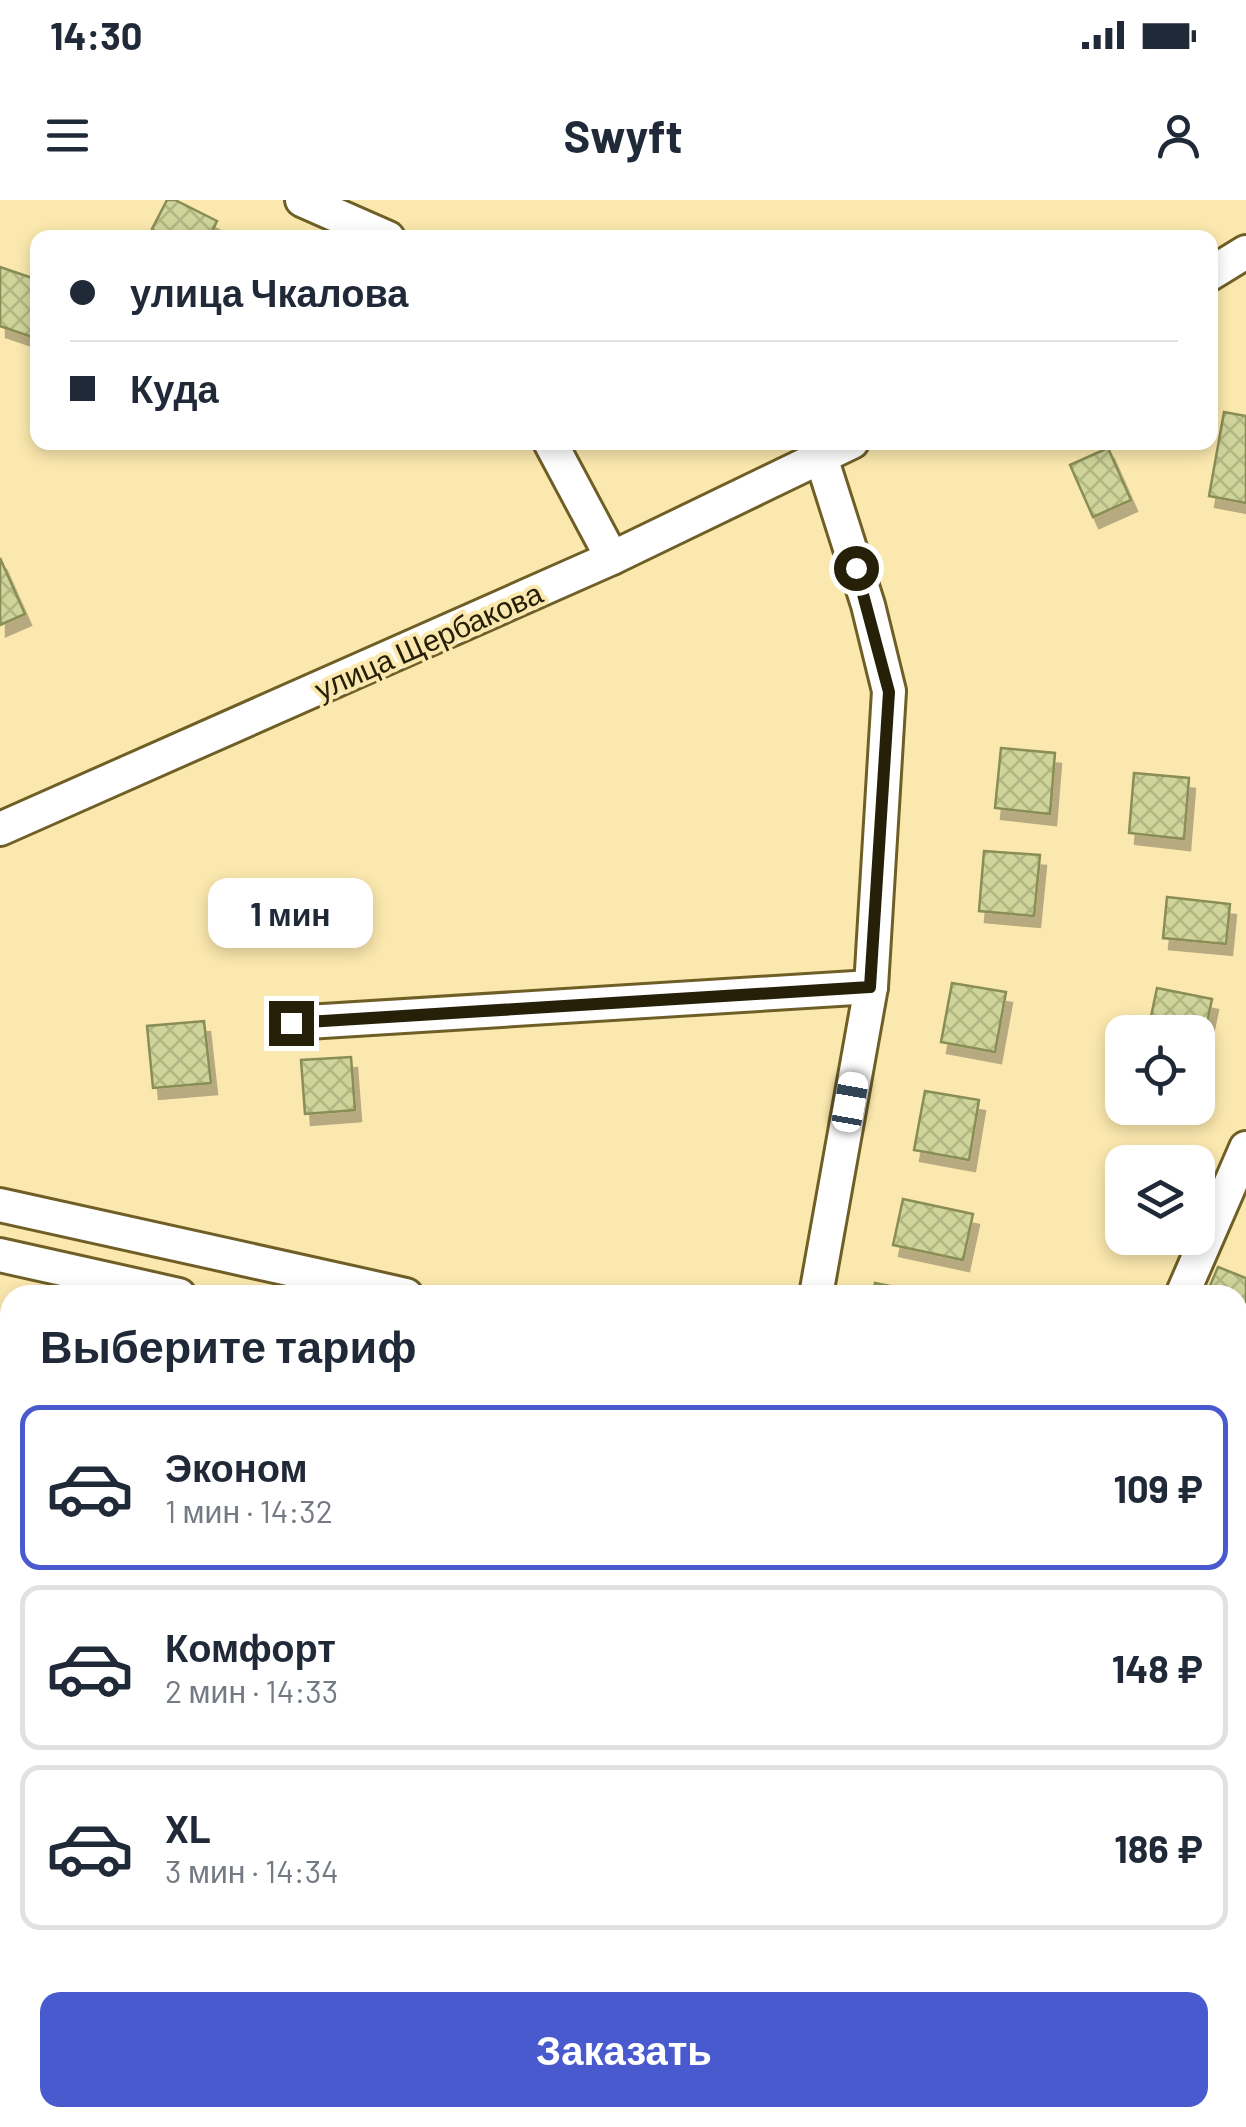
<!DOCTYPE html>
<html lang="ru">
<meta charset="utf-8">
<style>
:root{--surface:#fff;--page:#f6f6f7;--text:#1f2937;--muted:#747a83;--line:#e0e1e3;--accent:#495ace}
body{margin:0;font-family:Barlow,sans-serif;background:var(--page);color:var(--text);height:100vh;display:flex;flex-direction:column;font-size:38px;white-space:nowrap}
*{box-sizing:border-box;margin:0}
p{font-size:32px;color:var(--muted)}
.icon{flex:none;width:55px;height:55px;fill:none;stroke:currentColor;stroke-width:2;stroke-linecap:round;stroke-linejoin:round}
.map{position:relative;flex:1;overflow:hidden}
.side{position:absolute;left:0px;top:1085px;width:1248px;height:842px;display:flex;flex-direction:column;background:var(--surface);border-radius:30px 30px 0 0;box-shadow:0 5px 15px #0003}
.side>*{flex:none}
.top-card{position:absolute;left:30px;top:30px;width:1188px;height:220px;border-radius:20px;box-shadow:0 5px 15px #0003;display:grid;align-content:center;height:220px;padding:0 40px;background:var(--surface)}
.fabs{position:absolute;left:1105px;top:815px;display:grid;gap:20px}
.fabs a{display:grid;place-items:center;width:110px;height:110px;border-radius:20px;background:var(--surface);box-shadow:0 5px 15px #0003;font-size:50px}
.end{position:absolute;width:45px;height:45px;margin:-22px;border:12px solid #272009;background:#fff;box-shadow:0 0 0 5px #fff}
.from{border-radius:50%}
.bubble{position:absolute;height:70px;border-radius:20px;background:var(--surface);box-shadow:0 5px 15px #0003;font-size:32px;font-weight:700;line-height:70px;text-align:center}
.car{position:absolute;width:30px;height:60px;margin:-30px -15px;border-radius:12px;box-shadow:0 0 8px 2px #0007;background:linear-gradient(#fff 24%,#345 0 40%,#fff 0 76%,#345 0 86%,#fff 0)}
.top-card b{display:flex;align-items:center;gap:35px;height:95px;font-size:38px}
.top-card b+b{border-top:2px solid var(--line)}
.top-card i{width:25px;height:25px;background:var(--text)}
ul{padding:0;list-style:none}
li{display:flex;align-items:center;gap:30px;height:165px;margin:0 20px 15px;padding:0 20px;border:5px solid var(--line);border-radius:20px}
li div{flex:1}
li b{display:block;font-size:38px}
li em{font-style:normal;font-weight:700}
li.on{border-color:var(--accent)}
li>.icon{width:90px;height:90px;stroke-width:1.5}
h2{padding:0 40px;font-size:45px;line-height:120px}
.button{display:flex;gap:20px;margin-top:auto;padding:20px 40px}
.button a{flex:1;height:115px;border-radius:20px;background:var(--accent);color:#fff;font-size:40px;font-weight:700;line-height:115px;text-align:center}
.status{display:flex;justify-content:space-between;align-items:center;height:70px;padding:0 50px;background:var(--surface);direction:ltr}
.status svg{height:28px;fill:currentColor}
header{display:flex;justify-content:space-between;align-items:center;height:130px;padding:0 40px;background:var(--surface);font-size:45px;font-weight:700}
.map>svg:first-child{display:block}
.building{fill:url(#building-cross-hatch);stroke:#898d56;stroke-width:2.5;filter:url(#shadow)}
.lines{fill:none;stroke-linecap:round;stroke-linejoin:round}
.minor-casing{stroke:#6f5f27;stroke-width:38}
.minor{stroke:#fff;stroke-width:32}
.route{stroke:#272009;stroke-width:12}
.labels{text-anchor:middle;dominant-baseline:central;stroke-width:8;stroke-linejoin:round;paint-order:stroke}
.street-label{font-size:30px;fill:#272009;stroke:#fbe8ae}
</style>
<div class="status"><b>14:30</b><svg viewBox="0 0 49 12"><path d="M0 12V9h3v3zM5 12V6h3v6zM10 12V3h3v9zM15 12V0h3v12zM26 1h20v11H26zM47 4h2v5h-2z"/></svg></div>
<header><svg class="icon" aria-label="menu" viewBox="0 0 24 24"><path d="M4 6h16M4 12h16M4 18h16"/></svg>Swyft<svg class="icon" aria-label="person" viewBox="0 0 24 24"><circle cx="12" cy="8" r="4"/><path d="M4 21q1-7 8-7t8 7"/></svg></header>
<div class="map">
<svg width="1246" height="1927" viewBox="0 0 1246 1927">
<defs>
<pattern id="building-cross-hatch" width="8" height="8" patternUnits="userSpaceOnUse" patternTransform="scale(2.5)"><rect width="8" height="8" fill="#ced49a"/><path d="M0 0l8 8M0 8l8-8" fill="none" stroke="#b1b683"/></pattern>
<filter id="shadow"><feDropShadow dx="6" dy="11" stdDeviation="0" flood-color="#0004"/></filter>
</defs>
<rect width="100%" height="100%" fill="#fbe8ae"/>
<g class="building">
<polygon points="167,0 175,0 217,21 209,38 164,38 152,29"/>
<polygon points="0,67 38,80 38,139 0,126"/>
<polygon points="1224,212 1246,216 1246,303 1209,296"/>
<polygon points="1108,248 1131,300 1093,317 1070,265"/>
<polygon points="0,358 25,414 0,425"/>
<polygon points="1001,548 1055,553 1050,614 995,608"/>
<polygon points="1134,573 1189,578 1184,639 1129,633"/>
<polygon points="984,651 1040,655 1034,716 979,711"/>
<polygon points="1167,697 1230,704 1226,744 1163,738"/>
<polygon points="952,783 1006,792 995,852 941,842"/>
<polygon points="1157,788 1212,799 1203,842 1198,841 1198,832 1148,831"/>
<polygon points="204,821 211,883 153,888 147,826"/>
<polygon points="351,857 355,910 305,914 301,860"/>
<polygon points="925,891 979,900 969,960 914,950"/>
<polygon points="903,999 973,1014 963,1060 893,1045"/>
<polygon points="1218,1067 1246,1078 1246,1123 1238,1120 1238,1095 1206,1095"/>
<polygon points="875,1083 935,1095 873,1095"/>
<polygon points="1238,1616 1246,1621 1246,1638 1238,1655"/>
<polygon points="427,1918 462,1918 460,1927 426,1920"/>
<polygon points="488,1918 531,1918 528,1927 491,1927 486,1926"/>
<polygon points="652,1918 656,1918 688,1926 649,1927"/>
</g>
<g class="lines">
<g class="minor-casing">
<g id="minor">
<polyline points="302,0 388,38"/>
<polyline points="1210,74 1246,52"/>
<polyline points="550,242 612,358"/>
<polyline points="0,629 612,358 852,242"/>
<polyline points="291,823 871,787"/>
<polyline points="0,1005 406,1095"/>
<polyline points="0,1055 179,1095"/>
<polyline points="816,1095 871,787 889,491 868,405 821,257"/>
<polyline points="1182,1095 1246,948"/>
<polyline points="0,1474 10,1476"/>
<polyline points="1238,1723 1246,1695"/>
<polyline points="1238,1745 1246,1750"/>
<polyline points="0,1877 10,1879"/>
<polyline points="176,1918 218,1927"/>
<polyline points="609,1927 611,1918"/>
<polyline points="1214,1927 1215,1918"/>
</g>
</g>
<use href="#minor" class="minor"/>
</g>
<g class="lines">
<polyline class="route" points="291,823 870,787 889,492 856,368"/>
</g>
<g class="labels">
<g class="street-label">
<text transform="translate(428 440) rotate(-24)">улица Щербакова</text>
</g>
</g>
</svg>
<div class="fabs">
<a><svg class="icon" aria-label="locate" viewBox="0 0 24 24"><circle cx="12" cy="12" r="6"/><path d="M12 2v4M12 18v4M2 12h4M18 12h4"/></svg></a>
<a><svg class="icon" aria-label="layers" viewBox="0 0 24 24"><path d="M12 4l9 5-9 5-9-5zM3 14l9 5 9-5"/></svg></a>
</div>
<i class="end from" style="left:856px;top:368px"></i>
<i class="end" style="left:291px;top:823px"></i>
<div class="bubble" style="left:208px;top:678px;width:165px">1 мин</div>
<i class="car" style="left:850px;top:902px;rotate:10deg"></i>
<div class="top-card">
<b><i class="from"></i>улица Чкалова</b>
<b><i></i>Куда</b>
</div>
<section class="side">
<h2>Выберите тариф</h2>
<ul>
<li class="on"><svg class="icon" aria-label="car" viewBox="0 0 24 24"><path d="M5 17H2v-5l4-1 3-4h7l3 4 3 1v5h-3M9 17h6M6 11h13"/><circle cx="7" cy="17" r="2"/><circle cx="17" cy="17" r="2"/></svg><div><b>Эконом</b><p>1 мин · 14:32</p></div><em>109 ₽</em></li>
<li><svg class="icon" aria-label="car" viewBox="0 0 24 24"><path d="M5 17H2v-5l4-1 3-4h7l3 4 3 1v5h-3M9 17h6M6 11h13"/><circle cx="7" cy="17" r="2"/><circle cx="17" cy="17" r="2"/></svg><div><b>Комфорт</b><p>2 мин · 14:33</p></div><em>148 ₽</em></li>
<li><svg class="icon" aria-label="car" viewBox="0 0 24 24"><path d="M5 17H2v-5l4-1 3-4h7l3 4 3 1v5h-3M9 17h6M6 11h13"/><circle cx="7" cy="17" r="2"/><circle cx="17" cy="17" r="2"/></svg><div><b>XL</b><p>3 мин · 14:34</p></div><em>186 ₽</em></li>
</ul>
<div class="button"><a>Заказать</a></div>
</section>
</div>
